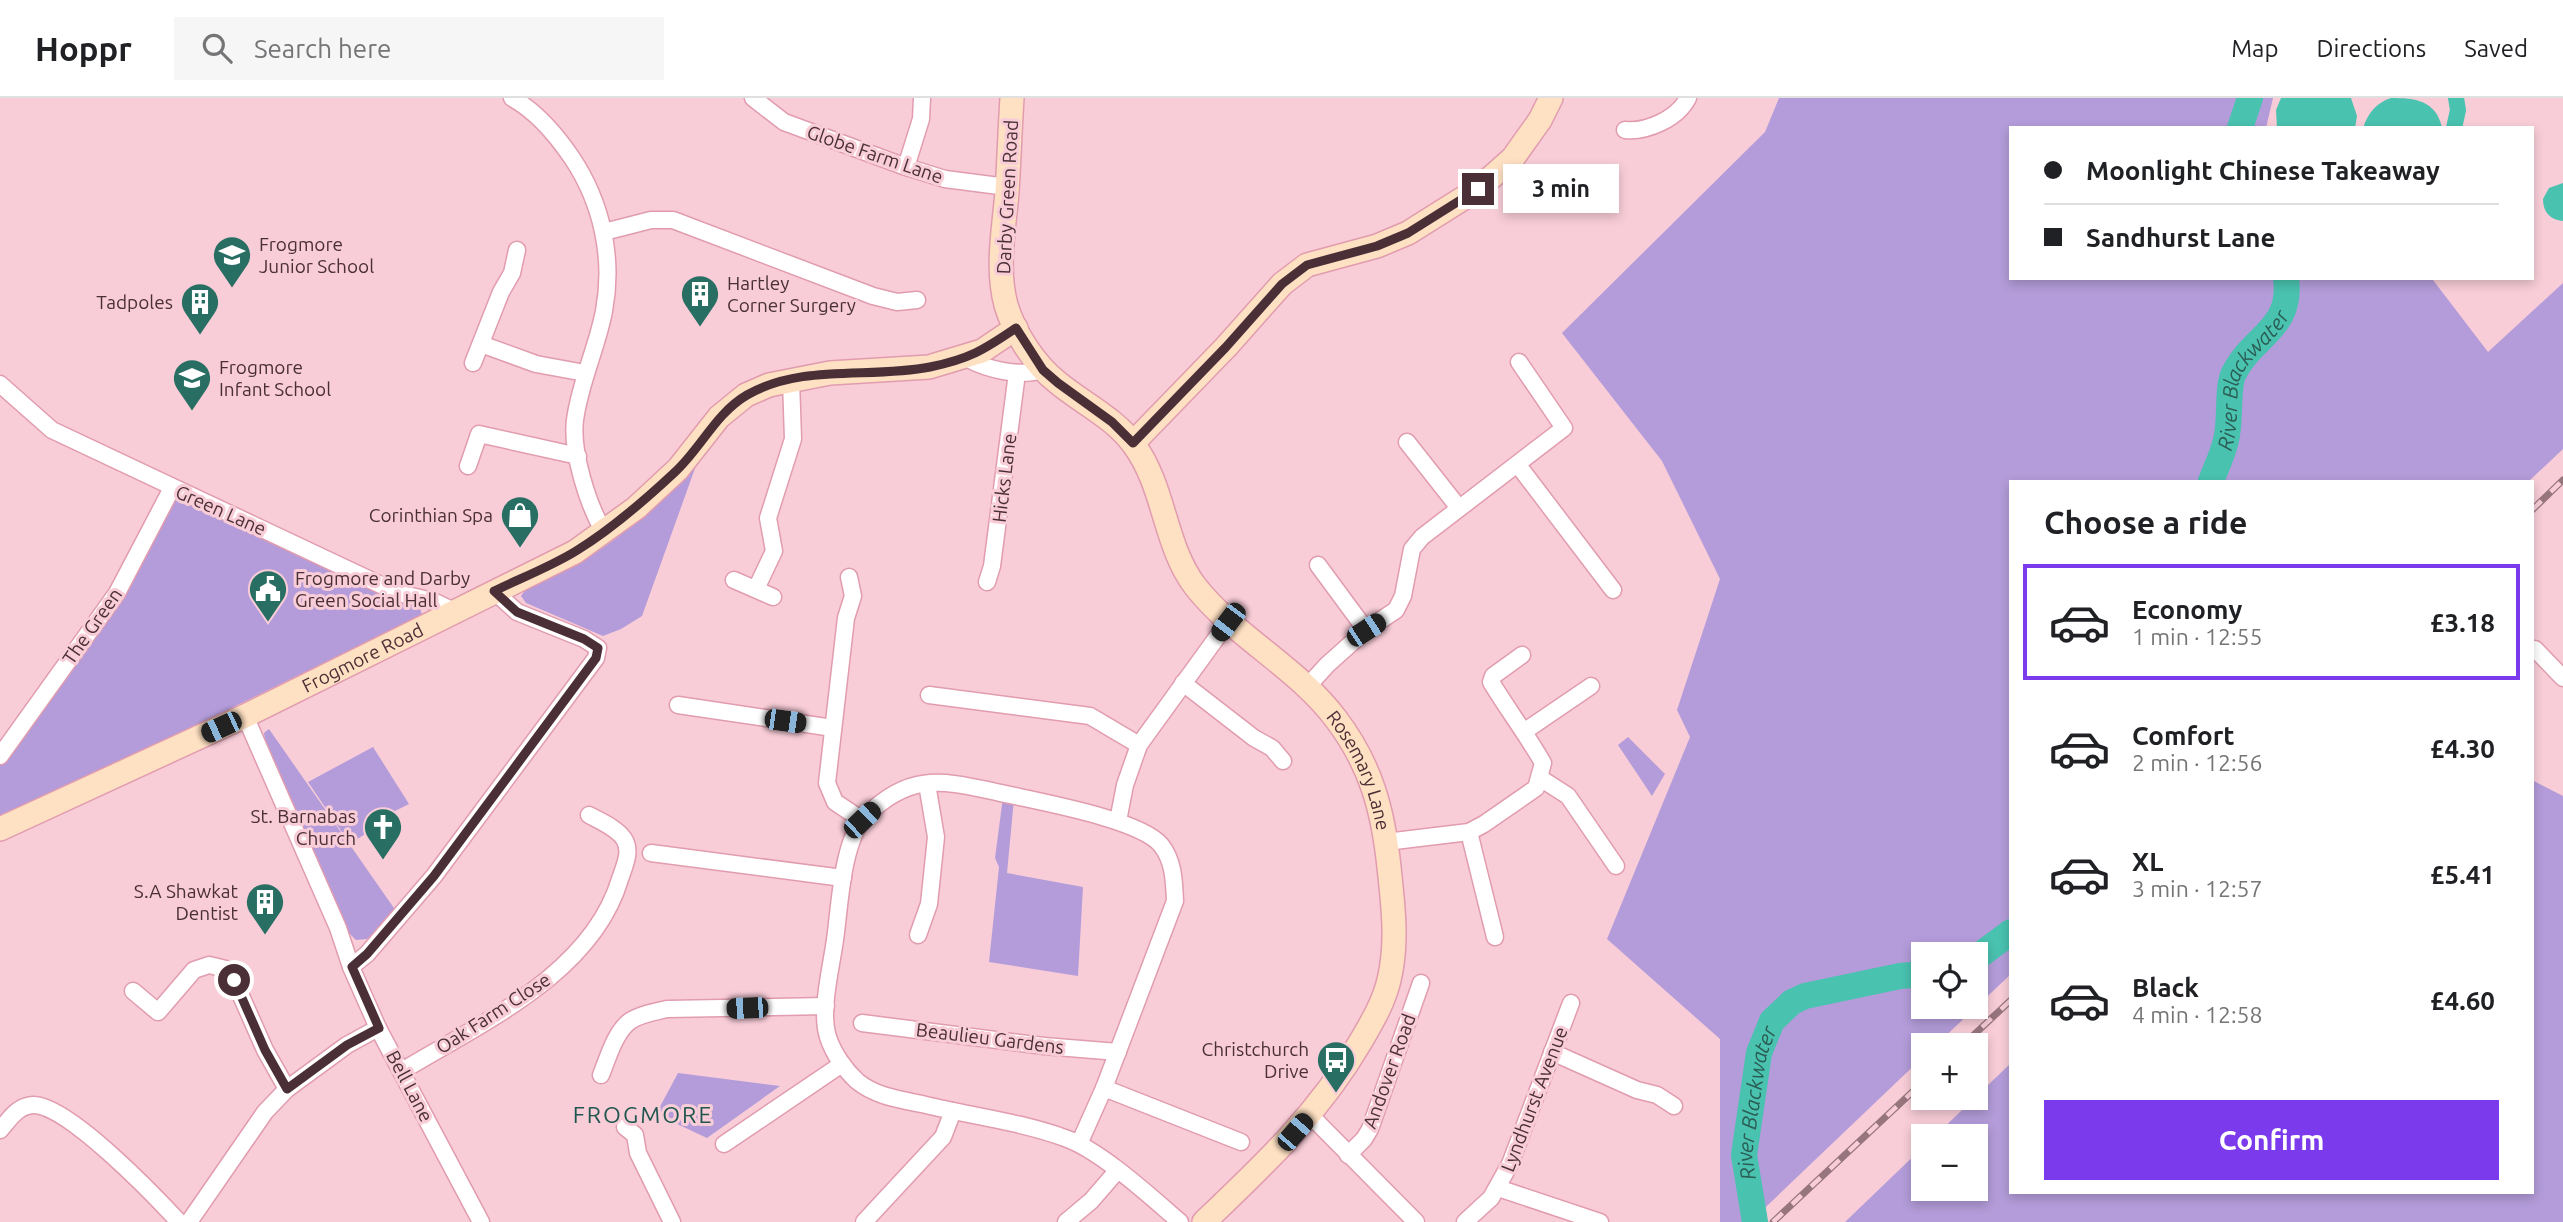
<!DOCTYPE html>
<meta charset="utf-8">
<style>
:root{--surface:#fff;--page:#f6f6f6;--text:#202124;--muted:#757577;--line:#e0e0e0;--accent:#7c3aed}
body{margin:0;font-family:Ubuntu,sans-serif;background:var(--page);color:var(--text);height:100vh;display:flex;flex-direction:column;font-size:26px;white-space:nowrap}
*{box-sizing:border-box;margin:0}
p{font-size:23px;color:var(--muted)}
.icon{flex:none;width:38px;height:38px;fill:none;stroke:currentColor;stroke-width:2;stroke-linecap:round;stroke-linejoin:round}
.map{position:relative;flex:1;overflow:hidden}
.details{position:absolute;left:2009px;top:382px;width:525px;height:714px;display:flex;flex-direction:column;background:var(--surface);border-radius:0px;box-shadow:0 4px 10px #0003}
.details>*{flex:none}
.top-card{position:absolute;left:2009px;top:28px;width:525px;height:154px;border-radius:0px;box-shadow:0 4px 10px #0003;display:grid;align-content:center;height:154px;padding:0 35px;background:var(--surface)}
.buttons{position:absolute;left:1911px;top:844px;display:grid;gap:14px}
.buttons a{display:grid;place-items:center;width:77px;height:77px;border-radius:0px;background:var(--surface);box-shadow:0 4px 10px #0003;font-size:35px}
.end{position:absolute;width:32px;height:32px;margin:-16px;border:9px solid #4b2f37;background:#fff;box-shadow:0 0 0 4px #fff}
.from{border-radius:50%}
.bubble{position:absolute;height:49px;border-radius:0px;background:var(--surface);box-shadow:0 4px 10px #0003;font-size:23px;font-weight:600;line-height:49px;text-align:center}
.car{position:absolute;width:21px;height:42px;margin:-21px -10px;border-radius:9px;box-shadow:0 0 5px 2px #0007;background:linear-gradient(#222 24%,#8ab4d8 0 40%,#222 0 76%,#8ab4d8 0 86%,#222 0)}
.top-card b{display:flex;align-items:center;gap:24px;height:66px;font-size:26px}
.top-card b+b{border-top:2px solid var(--line)}
.top-card i{width:18px;height:18px;background:var(--text)}
ul{padding:0;list-style:none}
li{display:flex;align-items:center;gap:21px;height:116px;margin:0 14px 10px;padding:0 21px;border:4px solid transparent;border-radius:0px}
li div{flex:1}
li b{display:block;font-size:26px}
li em{font-style:normal;font-weight:600}
li.selected{border-color:var(--accent)}
li>.icon{width:63px;height:63px;stroke-width:1.5}
h2{padding:0 35px;font-size:32px;line-height:84px}
.action{display:flex;gap:14px;margin-top:auto;padding:14px 35px}
.action a{flex:1;height:80px;border-radius:0px;background:var(--accent);color:#fff;font-size:28px;font-weight:600;line-height:80px;text-align:center}
header{display:flex;align-items:center;gap:42px;box-sizing:border-box;height:98px;padding:0 35px;background:var(--surface);border-bottom:2px solid var(--line)}
header strong{font-size:33px}
nav{display:flex;gap:38px;margin-inline-start:auto;font-size:24px}
.search{width:490px;height:63px;background:var(--page);display:flex;align-items:center;gap:18px;box-sizing:border-box;padding:0 24px;border-radius:0px;color:var(--muted);font-size:26px}
.map>svg:first-child{display:block}
.green{fill:#b39cd9;fill-rule:evenodd}
.water{fill:#49c2af}
.lines{fill:none;stroke-linecap:round;stroke-linejoin:round}
.canal{stroke:#49c2af;stroke-width:16}
.river{stroke:#49c2af;stroke-width:26}
.street-casing{stroke:#e19caf;stroke-width:19}
.secondary-casing{stroke:#e19caf;stroke-width:26}
.street{stroke:#fff;stroke-width:16}
.secondary{stroke:#fee0c2;stroke-width:23}
.rail-casing{stroke:#97757e;stroke-width:7}
.rail{stroke:#f8cdd8;stroke-width:4.5;stroke-dasharray:13;stroke-linecap:butt}
.route{stroke:#4b2f37;stroke-width:9}
.labels{text-anchor:middle;dominant-baseline:central;stroke-width:6;stroke-linejoin:round;paint-order:stroke}
.street-label{font-size:19px;fill:#4b2f37;stroke:#f8cdd8}
.poi-label{font-size:19px;fill:#4b2f37;stroke:#f8cdd8;text-anchor:end}
.water-label{font-size:21px;font-style:italic;fill:#2b5d54;stroke:#f8cdd8}
.quarter-label{font-size:23px;letter-spacing:2px;fill:#1e564d;stroke:#f8cdd8}
</style>
<header>
<strong>Hoppr</strong>
<div class="search"><svg class="icon" aria-label="search" viewBox="0 0 24 24"><circle cx="10" cy="10" r="6"/><path d="M15 15l6 6"/></svg>Search here</div>
<nav><a>Map</a><a>Directions</a><a>Saved</a></nav>
</header>
<div class="map">
<svg width="2563" height="1124" viewBox="0 0 2563 1124">
<rect width="100%" height="100%" fill="#f8cdd8"/>
<g class="green">
<path d="M 1779,0 L 2273,0 L 2266,30 L 2011,30 L 2011,180 L 2433,182 L 2488,254 L 2563,185 L 2563,351 L 2529,383 L 2011,383 L 2011,876 L 1936,947 L 1923,947 L 1923,959 L 1750,1124 L 1720,1124 L 1720,941 L 1607,841 L 1690,639 L 1677,612 L 1720,481 L 1662,363 L 1562,235 L 1765,34 ZM 1923,856 L 1976,856 L 1976,908 L 1923,908 Z"/>
<path d="M 698,362 L 642,518 L 621,531 L 603,538 L 526,505 L 521,498 L 526,491 C 550,478 576,468 598,453 C 636,428 667,395 698,362 Z"/>
<polygon points="175,399 420,510 422,517 0,723 0,663"/>
<polygon points="269,631 396,813 373,837 367,841 356,842 347,833 266,649 264,635"/>
<polygon points="1628,639 1665,676 1652,698 1618,647"/>
<polygon points="373,649 409,706 375,723 377,728 350,746 308,684"/>
<polygon points="2532,682 2563,698 2563,1124 1845,1124 1923,1049 1923,1090 1976,1090 1976,1038 1935,1038 2011,965 2011,1094 2532,1094"/>
<polygon points="1003,699 1014,701 1007,775 1083,789 1078,878 989,864 999,769 995,760"/>
<polygon points="678,975 780,988 707,1040 656,1016"/>
</g>
<g class="water">
<polygon points="2281,0 2351,0 2357,18 2355,30 2277,30 2276,12"/>
<path d="M 2391,0 C 2415,0 2436,2 2442,30 L 2363,30 C 2368,15 2376,5 2391,0 Z"/>
<path d="M 2563,85 L 2563,123 C 2550,122 2543,114 2543,101 L 2549,90 Z"/>
</g>
<g class="lines">
<polyline class="canal" points="2454,30 2458,12 2456,0"/>
<g class="river">
<polyline points="2240,30 2250,0"/>
<path id="s1" d="M 2211,383 C 2216,370 2223,356 2226,342 C 2231,324 2227,292 2233,277 C 2251,238 2293,232 2286,180"/>
<polyline points="1976,860 2011,834"/>
<path id="s2" d="M 1755,1124 L 1744,1057 L 1759,955 L 1772,923 L 1792,904 L 1805,898 L 1900,878 L 1923,876"/>
</g>
<g class="street-casing">
<g id="street">
<path d="M 512,0 C 536,13 557,38 572,60 C 602,105 614,160 604,213 C 597,250 580,284 575,322 C 571,354 588,407 604,434"/>
<polyline points="753,0 784,24 906,69 945,81 1007,89"/>
<path d="M 1625,32 C 1647,34 1677,21 1688,0"/>
<polyline points="906,69 921,21 922,0"/>
<polyline points="604,134 651,122 673,122 873,198 897,204 917,202"/>
<polyline points="481,246 536,266 585,275"/>
<path d="M 966,260 C 988,272 1019,279 1043,272"/>
<polyline points="473,265 501,194 512,175 517,152"/>
<polyline points="0,286 52,332 398,495 433,503 456,514"/>
<polyline points="1407,344 1459,410"/>
<polyline points="1518,367 1613,492"/>
<polyline points="468,368 479,336 578,358"/>
<polyline points="1318,467 1366,532"/>
<polyline points="849,479 853,498 846,520 827,685 835,704 862,722"/>
<polyline points="734,482 773,499"/>
<polyline points="987,484 992,468 1017,275"/>
<polyline points="756,491 774,453 768,420 793,341 791,282"/>
<polyline points="2535,551 2563,580"/>
<polyline points="1183,585 1254,640 1272,650 1283,663"/>
<polyline points="1307,589 1327,567 1366,532 1396,512 1403,498 1412,451 1422,439 1564,330 1519,264"/>
<polyline points="929,597 1090,618 1139,647"/>
<polyline points="678,607 833,630"/>
<polyline points="245,618 338,830 351,869 378,930 481,1124"/>
<polyline points="1525,633 1591,588"/>
<polyline points="0,658 117,495 172,390"/>
<polyline points="1540,680 1568,698 1616,768"/>
<polyline points="1118,723 1125,687 1139,647 1228,524"/>
<polyline points="1469,734 1495,839"/>
<path d="M 1386,744 L 1469,734 L 1484,726 L 1536,690 L 1543,665 C 1527,637 1508,612 1491,584 L 1493,578 L 1522,557"/>
<polyline points="651,755 843,780"/>
<polyline points="918,837 929,806 936,739 927,686"/>
<polyline points="351,869 367,856 434,778 596,560 598,550 584,541 517,514 494,493"/>
<polyline points="133,893 158,914 194,872 209,867 226,871 234,882 265,952 287,991"/>
<polyline points="862,925 1044,948 1118,954"/>
<polyline points="1552,954 1637,992 1657,997 1674,1008"/>
<path d="M 402,973 C 481,925 592,876 620,781 C 624,769 632,753 624,741 C 617,730 600,723 589,717"/>
<path d="M 601,977 C 608,960 615,934 630,923 C 640,916 655,914 667,911 L 826,908"/>
<polyline points="1104,990 1241,1044"/>
<polyline points="1310,1017 1416,1124"/>
<polyline points="625,1029 635,1037 638,1055 672,1124"/>
<path d="M 0,1032 C 10,1021 17,1008 33,1007 C 67,1006 155,1098 179,1124"/>
<polyline points="724,1046 842,966"/>
<path d="M 1079,1046 L 1104,990 L 1175,803 C 1174,784 1174,763 1161,747 C 1139,720 1029,702 992,693 C 938,681 907,677 866,718 C 843,741 840,803 836,834 C 833,864 819,911 828,939 C 833,955 845,972 857,983 C 876,999 903,1002 926,1007 C 972,1018 1021,1024 1065,1040 C 1100,1052 1151,1099 1180,1124"/>
<polyline points="1348,1057 1364,1041 1370,1031 1421,885"/>
<polyline points="1498,1090 1600,1124"/>
<polyline points="189,1124 265,1014 287,991 347,947 378,930"/>
<polyline points="864,1124 943,1039 953,1013"/>
<polyline points="1066,1124 1091,1103 1117,1073"/>
<polyline points="1465,1124 1491,1100 1510,1066 1571,905"/>
</g>
</g>
<g class="secondary-casing">
<g id="secondary">
<path id="s3" d="M 1012,0 C 1010,31 1009,62 1007,94 C 1004,131 996,170 1006,207 C 1014,234 1034,266 1057,284 C 1082,305 1115,320 1134,347 C 1165,389 1164,447 1195,488 C 1235,539 1297,569 1336,621 C 1371,667 1383,712 1389,769 C 1393,807 1398,845 1389,882 C 1384,904 1372,924 1361,943 C 1319,1015 1264,1067 1204,1124"/>
<polyline points="1133,345 1226,249 1282,186 1307,167 1377,148 1408,135 1478,91 1513,60 1540,22 1551,0"/>
<path id="s4" d="M 0,731 L 245,618 L 575,454 L 636,410 L 678,371 L 719,319 L 746,297 L 769,287 L 830,275 L 929,269 L 982,253 L 1016,230"/>
</g>
</g>
<use href="#street" class="street"/>
<use href="#secondary" class="secondary"/>
<g class="rail-casing">
<g id="rail">
<polyline points="2532,412 2563,382"/>
<polyline points="1963,947 2011,902"/>
<polyline points="1773,1124 1923,984"/>
</g>
</g>
<use href="#rail" class="rail"/>
</g>
<g class="lines">
<path class="route" d="M 234,882 L 265,952 L 287,991 L 347,947 L 379,930 L 352,869 L 367,856 L 434,778 L 596,560 L 598,550 L 584,541 L 517,514 L 494,493 C 521,480 550,469 576,453 C 612,431 644,403 675,374 C 701,350 716,315 747,297 C 803,265 870,281 930,269 C 969,261 984,252 1016,230 L 1043,272 L 1058,285 L 1112,324 L 1133,345 L 1226,249 L 1282,186 L 1307,167 L 1377,148 L 1408,135 L 1478,91"/>
</g>
<defs>
<g id="school-pin" transform="scale(2.0125)"><path d="M0 17L-7.5 6A9.5 9.5 0 1 1 7.5 6Z" fill="#286e63" stroke="#f8cdd8"/><path d="M0-5L7-2L0 1L-7-2ZM-4 1L0 2.5L4 1V4Q0 6-4 4Z" fill="#fff"/></g>
<g id="building-pin" transform="scale(2.0125)"><path d="M0 17L-7.5 6A9.5 9.5 0 1 1 7.5 6Z" fill="#286e63" stroke="#f8cdd8"/><path d="M-4-6H4V6H1V3H-1V6H-4ZM-2.5-4.3h1.7v1.8h-1.7ZM.8-4.3h1.7v1.8H.8ZM-2.5-1h1.7V.8h-1.7ZM.8-1h1.7V.8H.8Z" fill="#fff"/></g>
<g id="shop-pin" transform="scale(2.0125)"><path d="M0 17L-7.5 6A9.5 9.5 0 1 1 7.5 6Z" fill="#286e63" stroke="#f8cdd8"/><path d="M-5-2.5h2.3a2.7 3.5 0 0 1 5.4 0H5L5.5 6h-11ZM-1.5-2.5h3a1.5 2.3 0 0 0-3 0Z" fill="#fff"/></g>
<g id="civic-pin" transform="scale(2.0125)"><path d="M0 17L-7.5 6A9.5 9.5 0 1 1 7.5 6Z" fill="#286e63" stroke="#f8cdd8"/><path d="M-.6-6.5H3V-4.5H.6V-3L4-1V1h2V6H-6V1h2V-1L-.6-3ZM-1.2 2.5V6h2.4V2.5Z" fill="#fff"/></g>
<g id="church-pin" transform="scale(2.0125)"><path d="M0 17L-7.5 6A9.5 9.5 0 1 1 7.5 6Z" fill="#286e63" stroke="#f8cdd8"/><path d="M-1.2-6h2.4v3.5h3.3v2.4h-3.3V6h-2.4V-.1h-3.3v-2.4h3.3Z" fill="#fff"/></g>
<g id="bus-pin" transform="scale(2.0125)"><path d="M0 17L-7.5 6A9.5 9.5 0 1 1 7.5 6Z" fill="#286e63" stroke="#f8cdd8"/><path d="M-5-6H5V4H4V6H2V4H-2V6H-4V4H-5ZM-3.5-4V0h7V-4ZM-3.5 1.2v1.5H-2V1.2ZM2 1.2v1.5H3.5V1.2Z" fill="#fff"/></g>
</defs>
<g fill-rule="evenodd">
<use href="#school-pin" x="232" y="157"/>
<use href="#building-pin" x="700" y="196"/>
<use href="#building-pin" x="200" y="204"/>
<use href="#school-pin" x="192" y="280"/>
<use href="#shop-pin" x="520" y="417"/>
<use href="#civic-pin" x="268" y="491"/>
<use href="#church-pin" x="383" y="729"/>
<use href="#building-pin" x="265" y="804"/>
<use href="#bus-pin" x="1336" y="962"/>
</g>
<g class="labels">
<g class="street-label">
<text transform="translate(875 56) rotate(19)">Globe Farm Lane</text>
<text transform="translate(1007 99) rotate(-87)">Darby Green Road</text>
<text transform="translate(1004 380) rotate(-83)">Hicks Lane</text>
<text transform="translate(221 412) rotate(24)">Green Lane</text>
<text transform="translate(92 528) rotate(-55)">The Green</text>
<text stroke="none"><textPath href="#s4" startOffset="401">Frogmore Road</textPath></text>
<text stroke="none"><textPath href="#s3" startOffset="807">Rosemary Lane</textPath></text>
<text transform="translate(493 915) rotate(-33)">Oak Farm Close</text>
<text transform="translate(990 940) rotate(7)">Beaulieu Gardens</text>
<text transform="translate(1389 973) rotate(-70)">Andover Road</text>
<text transform="translate(410 988) rotate(62)">Bell Lane</text>
<text transform="translate(1534 1001) rotate(-69)">Lyndhurst Avenue</text>
</g>
<g class="poi-label">
<text x="259" y="146" text-anchor="start">Frogmore<tspan x="259" dy="22">Junior School</tspan></text>
<text x="727" y="185" text-anchor="start">Hartley<tspan x="727" dy="22">Corner Surgery</tspan></text>
<text x="173" y="204">Tadpoles</text>
<text x="219" y="269" text-anchor="start">Frogmore<tspan x="219" dy="22">Infant School</tspan></text>
<text x="493" y="417">Corinthian Spa</text>
<text x="295" y="480" text-anchor="start">Frogmore and Darby<tspan x="295" dy="22">Green Social Hall</tspan></text>
<text x="356" y="718">St. Barnabas<tspan x="356" dy="22">Church</tspan></text>
<text x="238" y="793">S.A Shawkat<tspan x="238" dy="22">Dentist</tspan></text>
<text x="1309" y="951">Christchurch<tspan x="1309" dy="22">Drive</tspan></text>
</g>
<g class="water-label">
<text stroke="none"><textPath href="#s1" startOffset="112">River Blackwater</textPath></text>
<text stroke="none"><textPath href="#s2" startOffset="121">River Blackwater</textPath></text>
</g>
<g class="quarter-label">
<text x="643" y="1016">FROGMORE</text>
</g>
</g>
</svg>
<div class="buttons">
<a><svg class="icon" aria-label="locate" viewBox="0 0 24 24"><circle cx="12" cy="12" r="6"/><path d="M12 2v4M12 18v4M2 12h4M18 12h4"/></svg></a>
<a>+</a>
<a>−</a>
</div>
<i class="end from" style="left:234px;top:882px"></i>
<i class="end" style="left:1478px;top:91px"></i>
<div class="bubble" style="left:1503px;top:66px;width:116px">3 min</div>
<i class="car" style="left:1228px;top:524px;rotate:217deg"></i>
<i class="car" style="left:1366px;top:532px;rotate:57deg"></i>
<i class="car" style="left:785px;top:623px;rotate:98deg"></i>
<i class="car" style="left:221px;top:629px;rotate:245deg"></i>
<i class="car" style="left:862px;top:722px;rotate:46deg"></i>
<i class="car" style="left:747px;top:910px;rotate:268deg"></i>
<i class="car" style="left:1295px;top:1034px;rotate:41deg"></i>
<div class="top-card">
<b><i class="from"></i>Moonlight Chinese Takeaway</b>
<b><i></i>Sandhurst Lane</b>
</div>
<section class="details">
<h2>Choose a ride</h2>
<ul>
<li class="selected"><svg class="icon" aria-label="car" viewBox="0 0 24 24"><path d="M5 17H2v-5l4-1 3-4h7l3 4 3 1v5h-3M9 17h6M6 11h13"/><circle cx="7" cy="17" r="2"/><circle cx="17" cy="17" r="2"/></svg><div><b>Economy</b><p>1 min · 12:55</p></div><em>£3.18</em></li>
<li><svg class="icon" aria-label="car" viewBox="0 0 24 24"><path d="M5 17H2v-5l4-1 3-4h7l3 4 3 1v5h-3M9 17h6M6 11h13"/><circle cx="7" cy="17" r="2"/><circle cx="17" cy="17" r="2"/></svg><div><b>Comfort</b><p>2 min · 12:56</p></div><em>£4.30</em></li>
<li><svg class="icon" aria-label="car" viewBox="0 0 24 24"><path d="M5 17H2v-5l4-1 3-4h7l3 4 3 1v5h-3M9 17h6M6 11h13"/><circle cx="7" cy="17" r="2"/><circle cx="17" cy="17" r="2"/></svg><div><b>XL</b><p>3 min · 12:57</p></div><em>£5.41</em></li>
<li><svg class="icon" aria-label="car" viewBox="0 0 24 24"><path d="M5 17H2v-5l4-1 3-4h7l3 4 3 1v5h-3M9 17h6M6 11h13"/><circle cx="7" cy="17" r="2"/><circle cx="17" cy="17" r="2"/></svg><div><b>Black</b><p>4 min · 12:58</p></div><em>£4.60</em></li>
</ul>
<div class="action"><a>Confirm</a></div>
</section>
</div>
